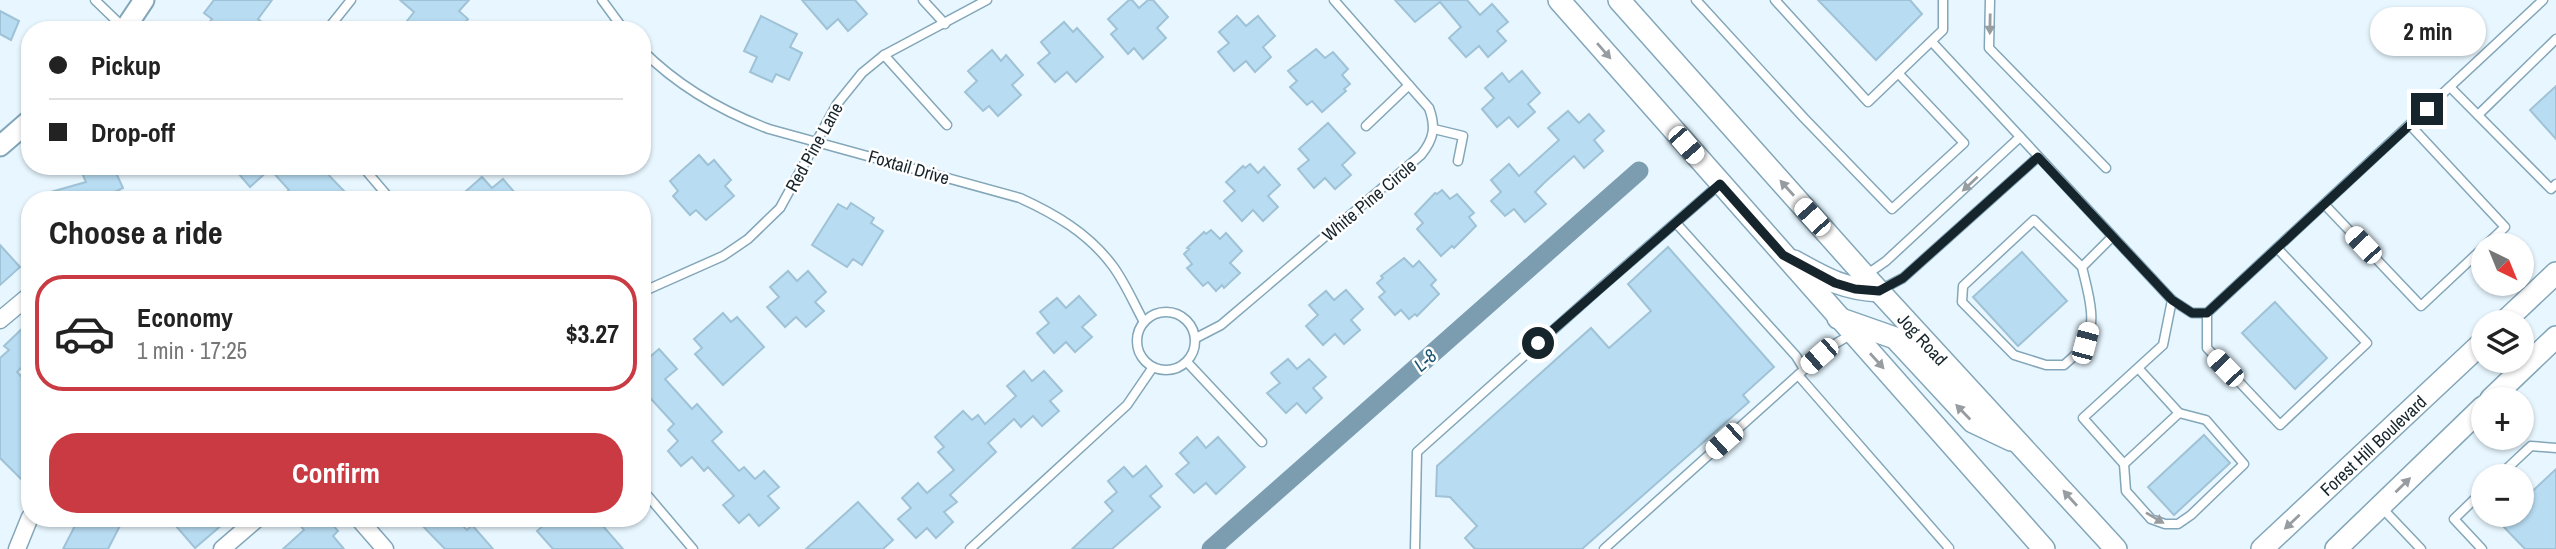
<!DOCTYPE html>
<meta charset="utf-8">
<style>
:root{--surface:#fff;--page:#f6f6f6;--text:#222;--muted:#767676;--line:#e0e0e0;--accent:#ca3a43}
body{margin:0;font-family:"Archivo Narrow",sans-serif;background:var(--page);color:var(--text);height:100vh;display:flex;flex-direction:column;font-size:26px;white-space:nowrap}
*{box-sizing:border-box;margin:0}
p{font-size:23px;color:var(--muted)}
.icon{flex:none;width:38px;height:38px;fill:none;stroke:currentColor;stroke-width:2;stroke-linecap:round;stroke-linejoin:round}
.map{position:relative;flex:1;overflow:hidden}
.details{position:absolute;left:21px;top:191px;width:630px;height:336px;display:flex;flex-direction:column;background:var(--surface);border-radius:28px;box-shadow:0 2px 5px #0004}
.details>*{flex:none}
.top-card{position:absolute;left:21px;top:21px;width:630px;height:154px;border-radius:28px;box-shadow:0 2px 5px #0004;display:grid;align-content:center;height:154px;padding:0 28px;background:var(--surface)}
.needle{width:46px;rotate:137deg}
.tools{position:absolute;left:2471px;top:233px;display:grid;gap:14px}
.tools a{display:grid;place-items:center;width:63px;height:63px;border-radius:50%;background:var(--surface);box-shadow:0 2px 5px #0004;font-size:35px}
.end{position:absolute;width:32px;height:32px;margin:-16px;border:9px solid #16242b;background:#fff;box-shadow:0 0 0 4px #fff}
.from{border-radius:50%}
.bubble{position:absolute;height:49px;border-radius:24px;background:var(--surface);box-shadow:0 2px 5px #0004;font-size:23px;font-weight:700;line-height:49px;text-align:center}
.car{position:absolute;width:21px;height:42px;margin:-21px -10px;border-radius:9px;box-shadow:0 0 5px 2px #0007;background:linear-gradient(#fff 24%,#345 0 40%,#fff 0 76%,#345 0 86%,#fff 0)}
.top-card b{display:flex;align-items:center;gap:24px;height:66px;font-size:26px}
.top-card b+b{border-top:2px solid var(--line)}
.top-card i{width:18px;height:18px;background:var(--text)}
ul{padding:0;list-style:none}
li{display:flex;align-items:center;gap:21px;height:116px;margin:0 14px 10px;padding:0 14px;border:4px solid transparent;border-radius:28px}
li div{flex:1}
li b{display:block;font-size:26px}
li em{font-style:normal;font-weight:700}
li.selected{border-color:var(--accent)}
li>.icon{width:63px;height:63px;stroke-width:1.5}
h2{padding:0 28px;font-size:32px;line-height:84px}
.action{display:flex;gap:14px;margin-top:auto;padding:14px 28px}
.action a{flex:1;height:80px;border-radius:28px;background:var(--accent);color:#fff;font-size:28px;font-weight:700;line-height:80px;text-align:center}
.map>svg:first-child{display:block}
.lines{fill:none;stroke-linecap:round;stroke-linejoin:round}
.canal{stroke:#7c9db0;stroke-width:19}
.building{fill:#b8dcf1;stroke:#9fc2d6;stroke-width:2}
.service-casing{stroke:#83a6b9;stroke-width:11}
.minor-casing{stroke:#83a6b9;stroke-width:19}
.tertiary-casing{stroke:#83a6b9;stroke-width:23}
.secondary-casing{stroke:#83a6b9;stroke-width:24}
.service{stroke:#fff;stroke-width:8}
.minor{stroke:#fff;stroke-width:16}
.tertiary{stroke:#fff;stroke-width:19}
.secondary{stroke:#fff;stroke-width:21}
.oneway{fill:#969ca0}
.route{stroke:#16242b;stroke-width:9}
.labels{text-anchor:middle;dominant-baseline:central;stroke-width:5;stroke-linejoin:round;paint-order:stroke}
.street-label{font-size:18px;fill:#16242b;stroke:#fff}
.water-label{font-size:19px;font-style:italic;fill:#175471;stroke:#fff}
</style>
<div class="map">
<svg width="2556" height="549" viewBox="0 0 2556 549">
<rect width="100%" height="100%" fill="#e8f7ff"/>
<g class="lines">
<polyline class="canal" points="1211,549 1639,171"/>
</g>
<g class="building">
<polygon points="214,0 272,0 258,19 272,30 203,30 212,19 204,13"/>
<polygon points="400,0 469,0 459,11 468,19 459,30 418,30 407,21 414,12"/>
<polygon points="802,0 855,0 867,14 848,31 838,19 827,29"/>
<polygon points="1129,0 1132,0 1139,8 1148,0 1153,0 1168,17 1157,28 1166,38 1143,59 1134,48 1128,54 1111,34 1117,29 1108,19"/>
<polygon points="1395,0 1467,0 1480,15 1492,4 1508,22 1497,31 1506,41 1488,57 1479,46 1466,57 1449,38 1461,27 1440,2 1415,22"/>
<polygon points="1818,0 1910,0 1922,14 1876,60"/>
<polygon points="0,11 19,21 11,40 0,34"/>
<polygon points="761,16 797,34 790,47 802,53 789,80 776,74 772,82 750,72 757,57 744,51"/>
<polygon points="1237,16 1246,26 1258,16 1275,36 1263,47 1271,57 1255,72 1246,61 1234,71 1218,52 1229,43 1219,32"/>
<polygon points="1064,22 1073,32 1077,28 1103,57 1076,82 1067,72 1055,82 1038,63 1050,53 1041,42"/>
<polygon points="1316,49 1325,58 1333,52 1348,69 1342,75 1350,84 1344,89 1346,91 1322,112 1312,101 1307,105 1290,87 1297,81 1288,71"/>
<polygon points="992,50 1001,61 1006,55 1023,75 1012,85 1021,95 998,116 989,106 983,111 965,92 977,81 968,71"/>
<polygon points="1522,71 1540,93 1528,104 1535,112 1518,127 1509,117 1497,127 1482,109 1494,98 1485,88 1502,73 1509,82"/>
<polygon points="2556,86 2556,139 2530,110"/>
<polygon points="1568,111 1579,123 1589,114 1604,131 1594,140 1603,151 1584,168 1574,156 1545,182 1535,192 1546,204 1525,222 1514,209 1505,216 1491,201 1501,192 1491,180 1509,164 1519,176 1559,140 1548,128"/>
<polygon points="1328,123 1355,153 1342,165 1351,175 1335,189 1325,178 1314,188 1298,169 1309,160 1299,149"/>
<polygon points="699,155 708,165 714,160 731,180 725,186 734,196 706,220 696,210 690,215 673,196 678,191 670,181"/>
<polygon points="1250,164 1258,173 1264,167 1280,185 1268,196 1278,207 1263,221 1253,210 1242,221 1224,201 1235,191 1226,182 1243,166 1245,168"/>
<polygon points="79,166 113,166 123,188 98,200 40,200 40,195 86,182"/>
<polygon points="232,166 320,166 345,192 337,200 279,200 289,190 270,169 250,187"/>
<polygon points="482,177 492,188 503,179 521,200 456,200"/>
<polygon points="1442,190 1450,199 1457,194 1474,213 1469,217 1476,226 1454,248 1452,246 1441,256 1417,229 1423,223 1415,214 1435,193 1437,194"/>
<polygon points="851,203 874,218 871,223 883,231 862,265 853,259 847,267 812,245 838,204 847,209"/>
<polygon points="1211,230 1220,239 1226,233 1242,251 1230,263 1240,273 1224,288 1222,285 1216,291 1208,282 1203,286 1187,268 1192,264 1184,254 1189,249 1187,248 1204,232 1206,234"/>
<polygon points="0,245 20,267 0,285"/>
<polygon points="1668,247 1774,367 1743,395 1749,402 1582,549 1475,549 1465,538 1477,526 1450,497 1436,496 1437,466 1591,328 1609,348 1651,311 1628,284"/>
<polygon points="2022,252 2067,301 2018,346 1973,297"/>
<polygon points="1404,258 1413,267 1419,261 1436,280 1431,285 1439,294 1417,316 1415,314 1409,319 1401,310 1395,315 1379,297 1385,292 1377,283 1383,278 1381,276"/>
<polygon points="788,271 797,281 808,271 826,292 815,302 824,311 806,327 796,317 785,327 767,307 779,297 770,287"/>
<polygon points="1346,290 1363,309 1351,320 1360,330 1344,344 1335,334 1323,345 1306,326 1318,315 1309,305 1326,291 1334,300"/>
<polygon points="1079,296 1096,315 1082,327 1092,337 1075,352 1066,342 1054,353 1037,333 1049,323 1040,312 1057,298 1066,308"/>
<polygon points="2275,302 2327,358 2295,389 2242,333"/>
<polygon points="723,313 731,322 737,317 764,347 723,385 695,354 702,348 694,339"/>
<polygon points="30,321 30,359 17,372 30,386 30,473 22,480 0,458 0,358 9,350 4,346"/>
<polygon points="659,349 677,369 665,379 692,409 697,404 722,432 712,441 739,471 744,467 755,479 764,471 779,487 768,496 779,508 759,526 749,514 739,523 723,505 734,496 708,467 704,471 692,457 681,466 668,451 678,441 668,430 674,424 642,389 642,364"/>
<polygon points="1288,359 1297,369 1309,359 1326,377 1313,388 1322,398 1306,413 1297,403 1286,413 1267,393 1280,383 1271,373"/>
<polygon points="1024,371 1032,381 1044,371 1062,391 1050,401 1059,411 1042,426 1033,416 1021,427 1014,419 988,443 996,452 950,495 957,502 944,512 953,522 936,538 927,528 916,538 898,519 911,508 902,498 918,483 927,493 954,470 938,452 944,447 935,437 963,411 972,420 978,415 985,424 1016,396 1007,386"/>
<polygon points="2204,435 2230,463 2174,515 2148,487"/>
<polygon points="1197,437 1206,448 1218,437 1245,467 1216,494 1206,483 1194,493 1176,474 1189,463 1180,453"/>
<polygon points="1146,466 1162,486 1150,496 1160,507 1112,549 1072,549 1113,511 1105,502 1117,492 1108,481 1124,467 1133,477"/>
<polygon points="2556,469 2556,549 2525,549 2499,522 2508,514 2522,514 2522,501"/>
<polygon points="858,502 893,540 883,549 806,549"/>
<polygon points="79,518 124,518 108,549 63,549"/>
<polygon points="169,518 230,518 195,548"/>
<polygon points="294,518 327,518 338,531 333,536 344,549 283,549 304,530"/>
<polygon points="415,518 455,518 467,530 472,525 493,549 445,549"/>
<polygon points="552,518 596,518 623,549 553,549 537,531"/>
</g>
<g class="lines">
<g class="service-casing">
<g id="service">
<polyline points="95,0 125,29"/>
<polyline points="602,0 624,30"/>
<polyline points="923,0 945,24"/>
<polyline points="1696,0 1804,118 1892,209 1964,143 1898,73"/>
<polyline points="1775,0 1868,102 1943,30 1943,0"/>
<polyline points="1990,0 1989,48 2106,168"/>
<polyline points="327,30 351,0"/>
<polyline points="1932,42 2172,300 2192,313 2207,313 2543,0"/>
<path d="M 642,50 C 679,87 721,111 769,129 L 1020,198 C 1055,214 1088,233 1112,265 C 1125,282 1134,304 1144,322"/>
<polyline points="884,55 947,125"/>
<polyline points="2450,87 2551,189 2556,184"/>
<polyline points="2478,115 2556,39"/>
<polyline points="2410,125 2505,227 2486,245"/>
<polyline points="1366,126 1409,85"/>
<polyline points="1434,129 1463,136 1458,161"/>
<polyline points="362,166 391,200"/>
<polyline points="2325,205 2421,306 2483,248"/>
<polyline points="1676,223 1796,356 1804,369"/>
<path d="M 2082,267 L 2034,220 L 1963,286 L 1962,302 L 2014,355 L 2046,365 L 2064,365 C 2071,359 2079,352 2084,345 C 2099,324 2087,289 2082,267 L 2112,237"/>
<polyline points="1866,275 1886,261 2020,137"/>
<polyline points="1880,290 1903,278 2038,157"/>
<polyline points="642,292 723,256 748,239 780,208 837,104 862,73 884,55 987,0"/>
<circle cx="1166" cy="341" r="29"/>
<polyline points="2207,313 2207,348 2280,425 2367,343 2278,249"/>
<path d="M 1196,338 L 1221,325 L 1421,155 C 1434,139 1436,127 1429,108 L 1334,0"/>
<polyline points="1187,362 1262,442"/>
<polyline points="2138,368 2179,413 2124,464 2083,418 2163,345 2172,300"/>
<polyline points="1798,375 1949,548 1948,549"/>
<polyline points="2124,464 2126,491 2151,519 2165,524 2178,524 2191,515 2244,464 2206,420 2179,413"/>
<polyline points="2499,476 2531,446 2556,448"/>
<polyline points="642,489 693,549"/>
<polyline points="2382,508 2421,549"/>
<polyline points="970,549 1127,405 1153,367"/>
<polyline points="1415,549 1417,452 1599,289 1720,184"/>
<polyline points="1604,549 1828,348 1852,334"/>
<polyline points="2482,549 2454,519 2483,491"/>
</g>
</g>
<g class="minor-casing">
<g id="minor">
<polyline points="0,320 30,295"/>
<polyline points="358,518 385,549"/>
<polyline points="17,549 30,517"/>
<polyline points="222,549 258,518"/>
</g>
</g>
<g class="tertiary-casing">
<g id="tertiary">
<polyline points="124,30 144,0"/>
<polyline points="0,146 30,120"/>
</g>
</g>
<g class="secondary-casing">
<g id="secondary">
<polyline points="1559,0 2044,549"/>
<path id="s1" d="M 1619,0 L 1865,276 L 2116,549"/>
<path d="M 1794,261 C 1825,278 1842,289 1879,291"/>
<polyline points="1838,318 1895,338 1973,422 2011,440"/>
<polyline points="2504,322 2556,273"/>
<polyline points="2491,399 2556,337"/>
<path id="s2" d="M 2262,549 L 2483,342"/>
<polyline points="2336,549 2483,407"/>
</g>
</g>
<use href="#service" class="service"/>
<use href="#minor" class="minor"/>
<use href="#tertiary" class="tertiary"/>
<use href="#secondary" class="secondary"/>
</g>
<defs><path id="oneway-solid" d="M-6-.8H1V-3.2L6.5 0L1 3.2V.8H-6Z" transform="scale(1.75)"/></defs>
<g class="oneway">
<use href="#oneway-solid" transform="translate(1990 24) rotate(91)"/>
<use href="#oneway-solid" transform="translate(1604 51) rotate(49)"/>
<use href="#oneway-solid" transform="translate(1970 184) rotate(137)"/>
<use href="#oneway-solid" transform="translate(1787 188) rotate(-132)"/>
<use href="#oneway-solid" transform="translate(1877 361) rotate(48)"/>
<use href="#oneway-solid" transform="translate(1963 412) rotate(-134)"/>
<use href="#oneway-solid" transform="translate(2403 485) rotate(-44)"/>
<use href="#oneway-solid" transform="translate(2070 498) rotate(-132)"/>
<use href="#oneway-solid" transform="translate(2155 518) rotate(31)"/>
<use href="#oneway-solid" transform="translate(2292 522) rotate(137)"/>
</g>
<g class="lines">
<polyline class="route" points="1538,343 1720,184 1783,255 1835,283 1855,289 1879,291 1903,278 2038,157 2172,300 2192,313 2207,313 2427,109"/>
</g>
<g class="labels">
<g class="street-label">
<text transform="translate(814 147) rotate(-61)">Red Pine Lane</text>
<text transform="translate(909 167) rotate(16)">Foxtail Drive</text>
<text transform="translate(1369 200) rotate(-40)">White Pine Circle</text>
<text stroke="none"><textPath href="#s1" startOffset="455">Jog Road</textPath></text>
<text stroke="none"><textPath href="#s2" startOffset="152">Forest Hill Boulevard</textPath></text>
</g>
<g class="water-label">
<text transform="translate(1425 360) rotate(-41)">L-8</text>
</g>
</g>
</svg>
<div class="tools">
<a><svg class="needle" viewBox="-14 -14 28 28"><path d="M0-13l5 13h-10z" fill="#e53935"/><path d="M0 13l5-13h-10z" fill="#767676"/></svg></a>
<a><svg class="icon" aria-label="layers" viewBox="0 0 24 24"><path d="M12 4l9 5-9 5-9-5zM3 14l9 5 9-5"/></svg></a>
<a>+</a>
<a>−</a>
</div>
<i class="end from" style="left:1538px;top:343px"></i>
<i class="end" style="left:2427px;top:109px"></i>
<div class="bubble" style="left:2370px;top:7px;width:116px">2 min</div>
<i class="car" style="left:1686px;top:145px;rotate:139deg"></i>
<i class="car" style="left:1812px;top:217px;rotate:318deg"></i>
<i class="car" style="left:2363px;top:245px;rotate:317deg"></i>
<i class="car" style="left:2085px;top:343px;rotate:15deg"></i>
<i class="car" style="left:1819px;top:356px;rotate:229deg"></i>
<i class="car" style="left:2225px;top:368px;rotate:316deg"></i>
<i class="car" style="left:1724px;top:441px;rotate:228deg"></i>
<div class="top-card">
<b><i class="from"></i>Pickup</b>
<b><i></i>Drop-off</b>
</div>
<section class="details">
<h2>Choose a ride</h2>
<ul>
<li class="selected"><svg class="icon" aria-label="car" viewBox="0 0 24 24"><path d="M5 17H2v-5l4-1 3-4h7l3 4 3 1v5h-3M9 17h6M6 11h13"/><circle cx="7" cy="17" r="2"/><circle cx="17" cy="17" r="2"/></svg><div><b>Economy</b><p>1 min · 17:25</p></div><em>$3.27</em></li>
</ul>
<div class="action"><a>Confirm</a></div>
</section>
</div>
